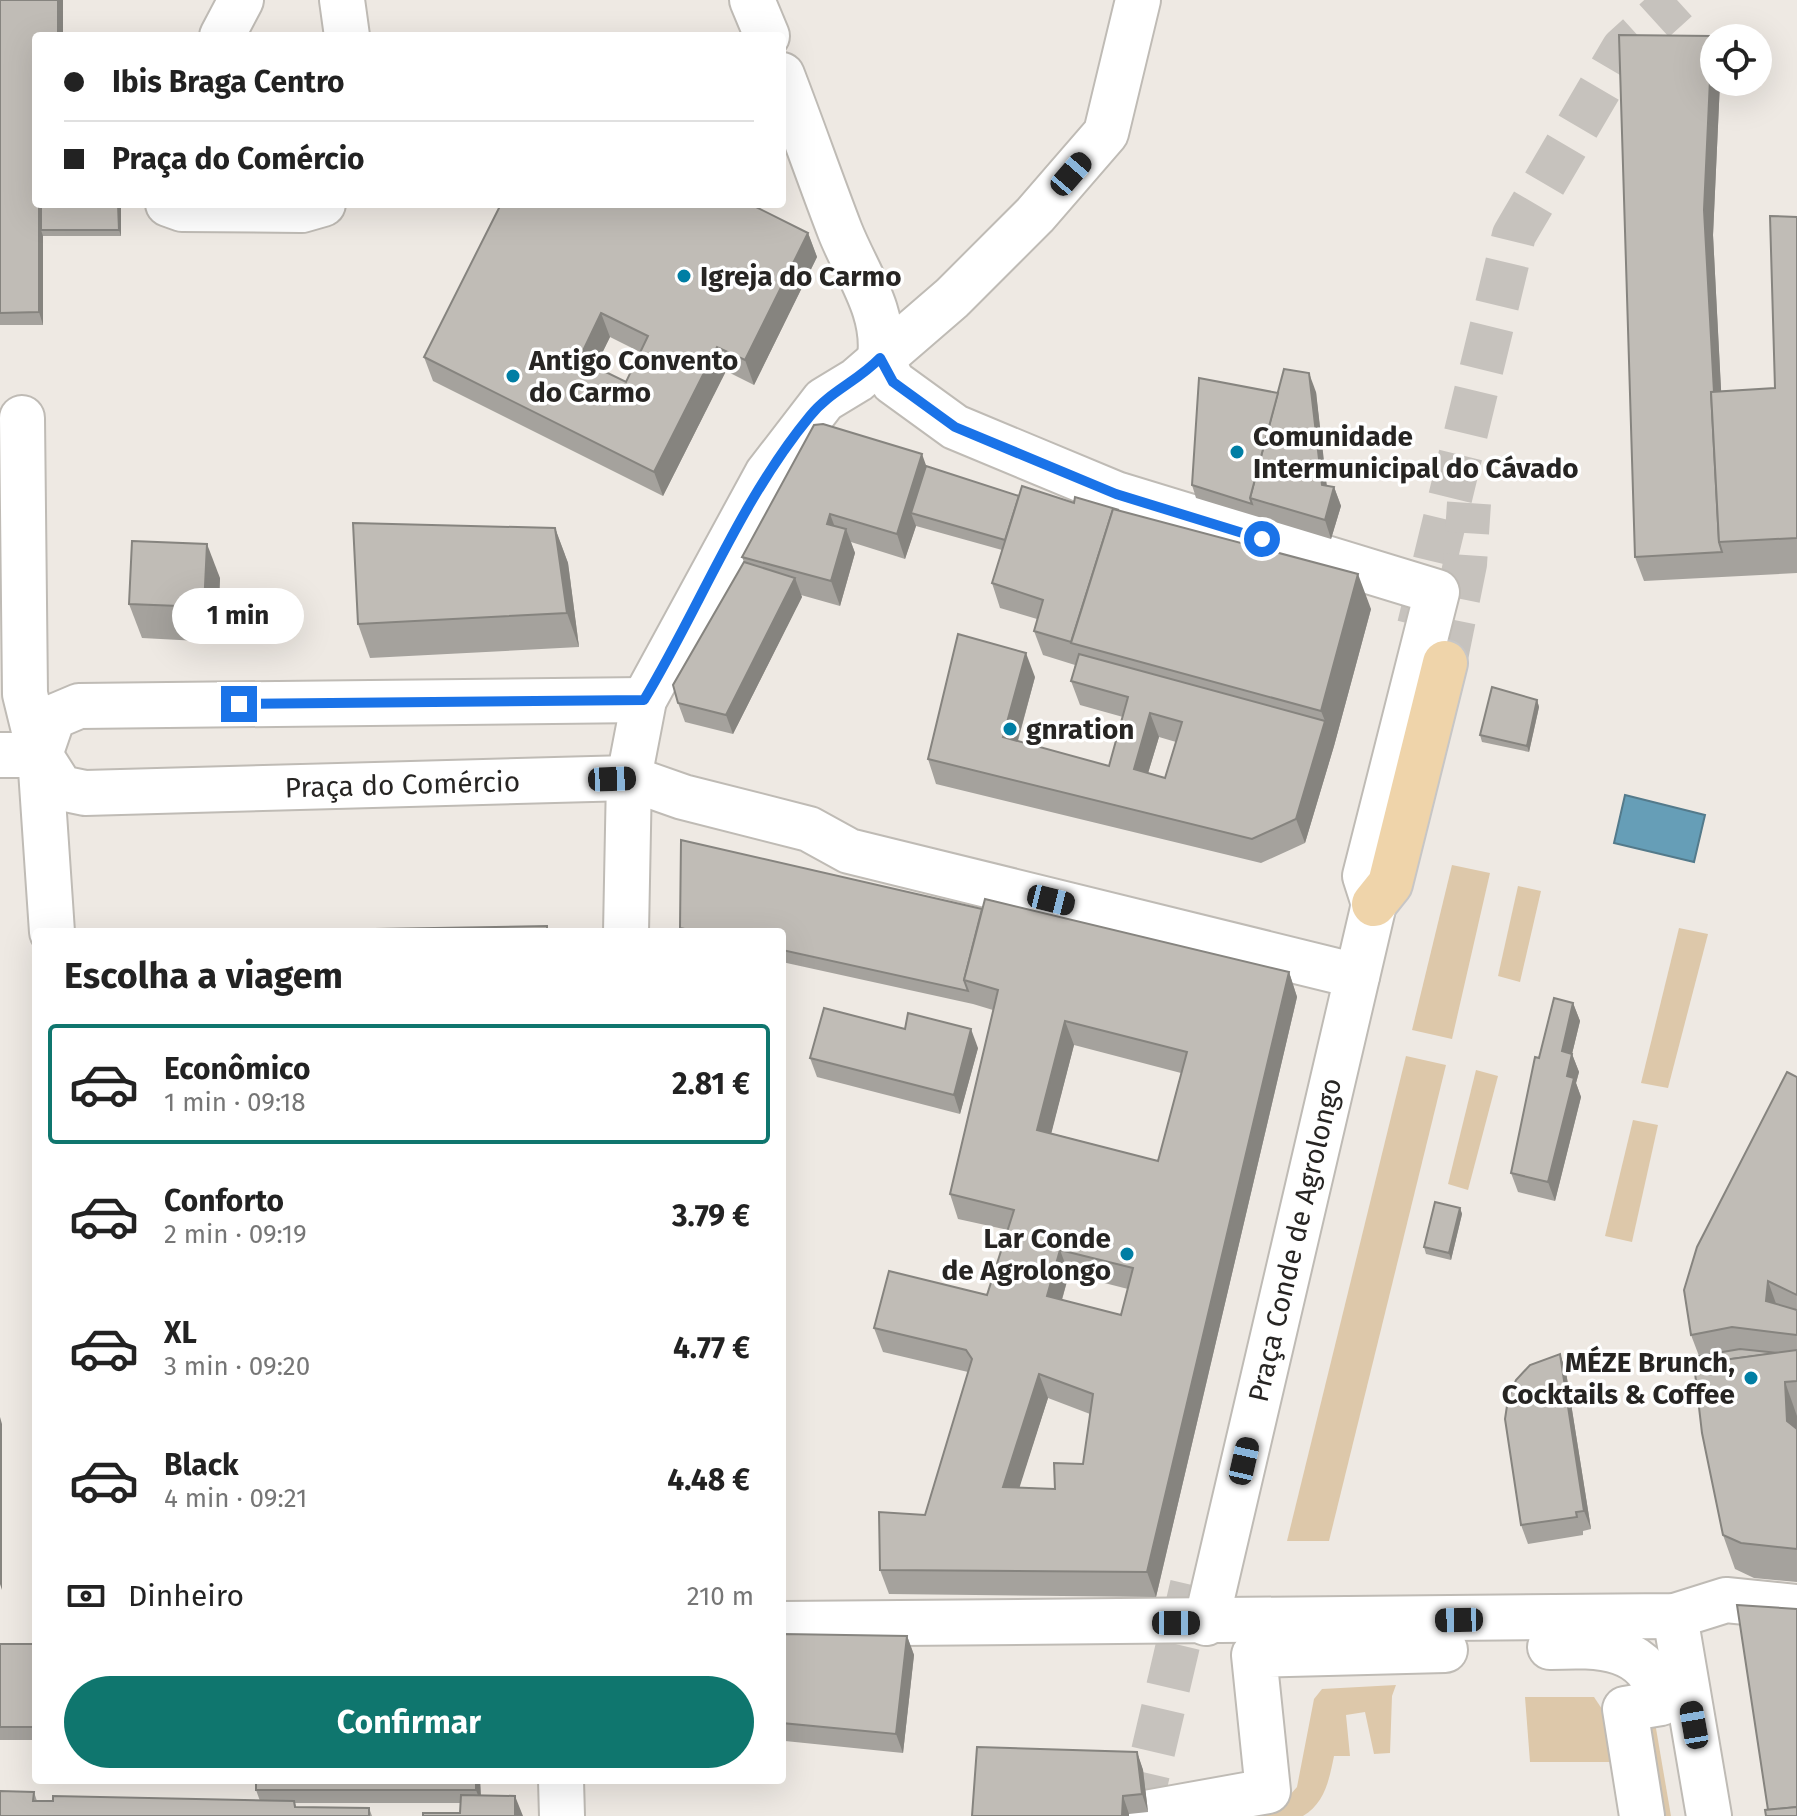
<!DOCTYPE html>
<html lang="pt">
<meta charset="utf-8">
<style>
:root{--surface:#fff;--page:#f2f2f2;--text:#222;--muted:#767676;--line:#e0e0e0;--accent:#0f766e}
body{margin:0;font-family:"Fira Sans",sans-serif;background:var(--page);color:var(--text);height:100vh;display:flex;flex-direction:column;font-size:30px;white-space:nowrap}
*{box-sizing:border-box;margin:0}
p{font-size:26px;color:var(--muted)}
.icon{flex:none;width:44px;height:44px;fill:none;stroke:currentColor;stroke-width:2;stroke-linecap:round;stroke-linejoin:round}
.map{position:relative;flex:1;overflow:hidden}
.details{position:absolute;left:32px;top:928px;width:754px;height:856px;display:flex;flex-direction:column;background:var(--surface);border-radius:8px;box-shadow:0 8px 32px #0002}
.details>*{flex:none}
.top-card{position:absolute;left:32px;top:32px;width:754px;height:176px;border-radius:8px;box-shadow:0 8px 32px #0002;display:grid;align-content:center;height:176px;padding:0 32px;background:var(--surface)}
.tools{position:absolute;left:1700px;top:24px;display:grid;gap:16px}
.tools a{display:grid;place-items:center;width:72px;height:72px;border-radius:50%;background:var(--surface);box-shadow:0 8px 32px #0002;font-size:40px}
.end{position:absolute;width:36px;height:36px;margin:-18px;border:10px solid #1a73e8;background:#fff;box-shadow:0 0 0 4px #fff}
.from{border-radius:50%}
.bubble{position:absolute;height:56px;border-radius:28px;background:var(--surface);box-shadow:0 8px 32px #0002;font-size:26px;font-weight:700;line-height:56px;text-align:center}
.car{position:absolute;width:24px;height:48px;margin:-24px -12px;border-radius:10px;box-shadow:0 0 6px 2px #0007;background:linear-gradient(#222 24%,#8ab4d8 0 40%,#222 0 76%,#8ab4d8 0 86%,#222 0)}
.top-card b{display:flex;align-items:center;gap:28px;height:76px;font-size:30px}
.top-card b+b{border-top:2px solid var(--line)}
.top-card i{width:20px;height:20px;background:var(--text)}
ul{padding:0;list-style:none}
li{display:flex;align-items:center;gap:24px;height:120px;margin:0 16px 12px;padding:0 16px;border:4px solid transparent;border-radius:8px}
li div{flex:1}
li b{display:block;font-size:30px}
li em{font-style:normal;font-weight:700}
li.current{border-color:var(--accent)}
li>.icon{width:72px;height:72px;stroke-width:1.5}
h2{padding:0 32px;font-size:36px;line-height:96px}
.pay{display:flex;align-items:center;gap:20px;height:88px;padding:0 32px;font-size:30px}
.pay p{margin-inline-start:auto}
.button{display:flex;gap:16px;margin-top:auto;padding:16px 32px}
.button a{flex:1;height:92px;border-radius:48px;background:var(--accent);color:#fff;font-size:32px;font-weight:700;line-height:92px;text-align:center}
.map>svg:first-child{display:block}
.green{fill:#ddc8aa}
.water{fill:#669eb7;stroke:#537a8b;stroke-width:2}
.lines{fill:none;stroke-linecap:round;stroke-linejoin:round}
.major-tunnel{stroke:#c6c2bd;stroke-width:44;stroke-dasharray:44 22;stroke-linecap:butt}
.minor-casing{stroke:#bfbbb5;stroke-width:48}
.major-casing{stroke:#c7c6c6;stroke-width:48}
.minor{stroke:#fff;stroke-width:44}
.major{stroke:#efd4aa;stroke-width:44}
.wall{fill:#a5a29d;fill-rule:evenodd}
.shaded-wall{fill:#86847f}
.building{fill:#c0bcb6;stroke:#86847f;stroke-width:2;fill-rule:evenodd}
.route{stroke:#1a73e8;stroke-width:10}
.poi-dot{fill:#007ea4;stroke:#fff;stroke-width:3}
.labels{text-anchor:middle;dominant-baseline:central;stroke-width:7;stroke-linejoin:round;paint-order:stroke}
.poi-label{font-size:28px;font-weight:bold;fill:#272523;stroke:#fff;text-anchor:start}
.street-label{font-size:28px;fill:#272523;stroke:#fff}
</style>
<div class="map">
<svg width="1797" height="1816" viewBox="0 0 1797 1816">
<rect width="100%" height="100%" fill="#eee9e3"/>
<g class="green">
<polygon points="1452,865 1490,873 1452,1039 1412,1030"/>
<polygon points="1518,886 1541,891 1520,982 1498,976"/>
<polygon points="1679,928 1708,934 1668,1088 1641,1083"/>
<polygon points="1406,1056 1446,1065 1329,1541 1287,1541"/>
<polygon points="1476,1070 1498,1076 1468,1190 1448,1184"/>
<polygon points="1633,1120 1658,1125 1632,1242 1605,1236"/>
<path d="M 1396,1685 L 1392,1696 L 1390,1753 L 1374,1754 L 1365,1712 L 1346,1715 L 1350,1756 L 1334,1756 C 1329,1780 1325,1803 1303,1816 L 1233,1816 L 1289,1796 L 1297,1787 L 1314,1699 L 1322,1689 Z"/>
<polygon points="1525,1697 1594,1697 1610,1721 1614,1762 1530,1762"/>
<polygon points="1652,1705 1671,1816 1642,1816 1625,1709"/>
</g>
<polygon class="water" points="1625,795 1705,815 1694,862 1614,843"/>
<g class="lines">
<g class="major-tunnel">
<polyline points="1419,626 1514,235 1623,49 1677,0"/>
<polyline points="1445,663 1465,564 1469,503"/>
<polyline points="1138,1816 1192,1585"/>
</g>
<g class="minor-casing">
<g id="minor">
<polyline points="342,0 347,36"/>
<polyline points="752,0 767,36"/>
<polyline points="222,36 241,0"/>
<path d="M 782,75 C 802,127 820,179 840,231 C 857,274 886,311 880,358"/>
<polyline points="168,204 182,209 302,210 323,204"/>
<polyline points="880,358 893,382 955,427 1116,494 1437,592 1365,876 1374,904 1206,1623"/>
<path id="s1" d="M 22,418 L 25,694 L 40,755 L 61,788 L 85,793 L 629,778 L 683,797 L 809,829 L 849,851 L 1357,976"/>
<polyline points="0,755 40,755"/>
<polyline points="52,932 40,755 53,717 79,706 644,700"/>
<polyline points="626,932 629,778 644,700 767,474 824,400 857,380 952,298 1035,215 1106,133 1138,0"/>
<polyline points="1675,1616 1709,1816"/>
<polyline points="782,1624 1675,1616 1726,1600 1797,1607"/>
<path d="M 1550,1647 C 1599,1645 1650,1644 1661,1703 L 1625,1709 L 1642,1816"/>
<polyline points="561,1780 562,1816"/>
<polyline points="1129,1816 1268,1791 1254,1655 1445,1650"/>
</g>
</g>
<g class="major-casing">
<polyline id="major" points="1374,904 1390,884 1445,663"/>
</g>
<use href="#minor" class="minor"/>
<use href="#major" class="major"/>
</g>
<g class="wall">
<polygon points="0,0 63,0 63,36 36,36 36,204 121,204 121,236 43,236 43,325 0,325"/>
<polygon points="1712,36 1714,42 1714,82 1720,82 1713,235 1721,391 1775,388 1797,217 1797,573 1644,581 1635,557"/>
<path d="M 501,204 L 757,204 L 756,207 L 808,233 L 817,257 L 754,385 L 726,371 L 663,496 L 433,381 L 424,357 ZM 610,337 L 640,352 L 626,382 L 595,367 Z"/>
<polygon points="1316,392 1326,486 1334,487 1341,506 1331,539 1196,498 1192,485 1278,393"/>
<path d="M 926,466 L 1371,609 L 1334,746 L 1305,843 L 1261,863 L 936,784 L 928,759 L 1035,677 L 1018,741 L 1109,766 L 1123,717 L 1080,705 L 1071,681 L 1075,665 L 1043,655 L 1034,631 L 1037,619 L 1000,608 L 992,583 L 1002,550 L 916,526 L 905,559 L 851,542 L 855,553 L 840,606 L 801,595 L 802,597 L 733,734 L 685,722 L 678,703 L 744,562 L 742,557 ZM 1159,737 L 1176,742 L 1165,778 L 1148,773 Z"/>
<polygon points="555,528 568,563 579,647 370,658 358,624"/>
<polygon points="220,578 217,642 142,638 129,604"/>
<polygon points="1537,700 1539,707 1529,752 1482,742 1480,735"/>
<path d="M 982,909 L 1289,972 L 1297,997 L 1156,1597 L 889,1594 L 880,1570 L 925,1515 L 968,1372 L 883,1352 L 874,1328 L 987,1295 L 1008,1230 L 958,1219 L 950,1194 L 993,1010 L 973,1004 L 782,962 L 782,932 L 681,932 L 680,928 ZM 1074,1045 L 1181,1073 L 1158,1161 L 1051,1133 ZM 1069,1274 L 1128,1289 L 1121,1315 L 1062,1300 ZM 1048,1398 L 1090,1414 L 1083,1464 L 1055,1489 L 1019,1487 Z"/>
<polygon points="1573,1003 1580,1021 1572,1054 1579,1072 1576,1083 1581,1097 1555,1201 1518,1192 1511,1173 1539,1058"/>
<polygon points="978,1048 960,1114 817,1077 810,1058"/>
<polygon points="1797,1076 1797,1582 1754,1578 1735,1569 1723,1535 1699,1356 1691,1335"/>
<polygon points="1460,1208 1462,1214 1451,1260 1426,1254 1424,1247"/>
<polygon points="1560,1354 1566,1372 1591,1529 1583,1531 1583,1535 1528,1544 1521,1525"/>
<polygon points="907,1636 914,1655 903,1753 785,1741 782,1733 782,1647"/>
<rect x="0" y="1644" width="36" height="96"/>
<polygon points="1137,1752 1143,1770 1148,1812 1129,1814 972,1816"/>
<polygon points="480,1780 481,1795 460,1813 460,1803 295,1803 296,1807 369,1808 372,1816 0,1816 34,1792 37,1801 260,1801 256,1790"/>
</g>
<g class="shaded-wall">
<rect x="58" y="0" width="5" height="36"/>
<polygon points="1712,36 1714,42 1714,82 1720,82 1713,235 1729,542 1722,542 1704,210"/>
<polygon points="39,204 43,204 41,230 43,236 43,325 39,312"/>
<polygon points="118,204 121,204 121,236 119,230"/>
<polygon points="808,233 817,257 754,385 745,360"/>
<polygon points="601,313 610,337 587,384 579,359"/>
<polygon points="717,347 726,371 663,496 654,472"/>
<polygon points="1309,373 1316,392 1329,504 1322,485"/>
<polygon points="922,454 931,479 911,513 916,526 905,559 897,534"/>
<polygon points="1334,487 1341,506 1331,539 1325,520"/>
<polygon points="830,514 839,538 827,524"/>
<polygon points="555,528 568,563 579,647 567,613"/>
<polygon points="846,529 855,553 840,606 831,581"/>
<polygon points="207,544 220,578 217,642 204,607"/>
<polygon points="1358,574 1371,609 1334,746 1305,843 1296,819 1325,721 1321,711"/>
<polygon points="795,578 802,597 733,734 726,715"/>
<polygon points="1026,653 1035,677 1012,761 1003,737"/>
<polygon points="1537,700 1539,707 1529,752 1527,746"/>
<polygon points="1150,713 1159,737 1142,793 1134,769"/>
<polygon points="1289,972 1297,997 1156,1597 1147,1572"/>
<polygon points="1573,1003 1580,1021 1572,1054 1579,1072 1576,1083 1581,1097 1555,1201 1548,1182 1567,1076 1562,1051"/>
<polygon points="1065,1021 1074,1045 1046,1154 1037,1130"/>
<polygon points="971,1029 978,1048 960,1114 954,1095"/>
<polygon points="1460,1208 1462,1214 1451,1260 1449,1253"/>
<polygon points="1060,1250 1069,1274 1056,1320 1047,1296"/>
<polygon points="1768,1281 1780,1315 1766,1301"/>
<polygon points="1560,1354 1566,1372 1591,1529 1584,1511"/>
<polygon points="1039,1374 1048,1398 1012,1511 1003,1487"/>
<polygon points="1785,1382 1797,1416 1797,1447 1787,1421"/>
<polygon points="0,1417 2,1424 2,1590 0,1584"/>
<polygon points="907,1636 914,1655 903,1753 896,1734"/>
<polygon points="1137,1752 1143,1770 1148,1812 1142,1794"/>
<polygon points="476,1780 480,1780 481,1803 476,1790"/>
<polygon points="515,1796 523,1816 515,1816"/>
<polygon points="1123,1796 1129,1814 1129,1816 1122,1816"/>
</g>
<g class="building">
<polygon points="0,0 58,0 58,36 36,36 36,204 39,204 39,312 0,313"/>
<polygon points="1619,35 1712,36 1704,210 1714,392 1711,392 1719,542 1722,552 1635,557"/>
<polygon points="41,204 118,204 119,230 41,230"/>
<path d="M 501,204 L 750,204 L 808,233 L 745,360 L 717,347 L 654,472 L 424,357 ZM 601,313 L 648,336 L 626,382 L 579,359 Z"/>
<polygon points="1770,216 1797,217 1797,538 1719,542 1711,392 1775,388"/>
<polygon points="1284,369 1309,373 1322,485 1334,487 1325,520 1250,498"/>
<polygon points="1199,378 1278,393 1250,498 1252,504 1192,485"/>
<polygon points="823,424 922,454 897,534 830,514 827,524 846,529 831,581 742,557 814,425"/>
<polygon points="926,466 1019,496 1005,540 911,513"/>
<polygon points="1022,486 1074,503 1075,497 1119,510 1113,509 1071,642 1034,631 1043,600 992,583"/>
<polygon points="1113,509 1358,574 1321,711 1071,643"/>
<polygon points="353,523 555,528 567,613 358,624"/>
<polygon points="132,541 207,544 204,607 129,604"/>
<polygon points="744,562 795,578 726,715 678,703 673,685"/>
<path d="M 958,634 L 1026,653 L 1003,737 L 1109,766 L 1128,697 L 1071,681 L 1079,654 L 1325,721 L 1296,819 L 1252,839 L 928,759 ZM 1150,713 L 1182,722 L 1165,778 L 1134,769 Z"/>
<polygon points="1492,687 1537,700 1527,746 1480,735"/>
<polygon points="681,840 982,909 964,980 968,991 782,950 782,932 699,932 680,928"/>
<path d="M 985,899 L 1289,972 L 1147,1572 L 880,1570 L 879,1512 L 925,1515 L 972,1359 L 966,1350 L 874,1328 L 889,1271 L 987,1295 L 1014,1210 L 950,1194 L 998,990 L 964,980 ZM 1065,1021 L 1187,1052 L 1158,1161 L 1037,1130 ZM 1060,1250 L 1133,1268 L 1121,1315 L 1047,1296 ZM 1039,1374 L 1093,1394 L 1083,1464 L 1054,1463 L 1055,1489 L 1003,1487 Z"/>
<polygon points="547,926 547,932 203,932"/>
<polygon points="1554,998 1573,1003 1562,1051 1572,1054 1567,1076 1574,1078 1548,1182 1511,1173 1535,1057 1539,1058"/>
<polygon points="824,1008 905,1029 908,1013 971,1029 954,1095 810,1058"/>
<polygon points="1787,1072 1797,1077 1797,1295 1768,1281 1766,1301 1797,1310 1797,1335 1732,1327 1691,1335 1684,1290 1697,1247"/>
<polygon points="1435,1202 1460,1208 1449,1253 1424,1247"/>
<polygon points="1740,1349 1778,1353 1700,1363 1699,1356"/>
<polygon points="1797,1350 1797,1381 1785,1382 1787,1421 1797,1429 1797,1549 1741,1543 1723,1535 1702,1433 1694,1364"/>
<polygon points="1560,1354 1584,1511 1576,1512 1577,1517 1521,1525 1505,1419 1508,1399 1516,1380 1530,1365"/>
<polygon points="1737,1605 1797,1609 1797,1807 1768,1810"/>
<polygon points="783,1634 907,1636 896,1734 782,1723"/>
<rect x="0" y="1644" width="36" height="83"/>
<polygon points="977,1747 1137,1752 1142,1794 1123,1796 1122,1816 972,1816"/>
<rect x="256" y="1780" width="220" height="10"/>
<polygon points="0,1791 34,1792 33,1801 53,1801 53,1796 294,1801 295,1807 369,1808 369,1816 0,1816"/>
<polygon points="461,1795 515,1796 515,1816 423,1816 423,1813 460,1813"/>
<polygon points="1797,1807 1797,1816 1766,1816 1765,1810"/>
</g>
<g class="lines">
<path class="route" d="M 239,704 L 644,700 C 700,607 740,501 810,416 C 829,392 858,381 880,358 L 893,382 L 955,427 L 1116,494 L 1262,539"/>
</g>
<g class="poi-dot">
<circle cx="684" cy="276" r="8"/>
<circle cx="513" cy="376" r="8"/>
<circle cx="1237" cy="452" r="8"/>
<circle cx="1010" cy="729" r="8"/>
<circle cx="1127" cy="1254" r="8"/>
<circle cx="1751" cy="1378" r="8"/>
</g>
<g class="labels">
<g class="poi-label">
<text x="700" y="276">Igreja do Carmo</text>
<text x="529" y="360">Antigo Convento<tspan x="529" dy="32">do Carmo</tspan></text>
<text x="1253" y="436">Comunidade<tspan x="1253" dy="32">Intermunicipal do Cávado</tspan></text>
<text x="1026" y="729">gnration</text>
<text x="1111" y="1238" text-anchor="end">Lar Conde<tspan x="1111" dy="32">de Agrolongo</tspan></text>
<text x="1735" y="1362" text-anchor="end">MÉZE Brunch,<tspan x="1735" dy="32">Cocktails &amp; Coffee</tspan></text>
</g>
<g class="street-label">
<text stroke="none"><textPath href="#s1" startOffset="720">Praça do Comércio</textPath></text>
<text transform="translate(1295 1240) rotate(-77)">Praça Conde de Agrolongo</text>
</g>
</g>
</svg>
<div class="tools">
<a><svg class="icon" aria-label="locate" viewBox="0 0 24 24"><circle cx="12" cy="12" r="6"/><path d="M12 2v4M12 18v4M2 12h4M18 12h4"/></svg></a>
</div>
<i class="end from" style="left:1262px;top:539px"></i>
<i class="end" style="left:239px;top:704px"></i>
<div class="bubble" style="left:172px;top:588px;width:132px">1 min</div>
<i class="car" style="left:1071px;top:174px;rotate:41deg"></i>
<i class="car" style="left:612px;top:779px;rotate:88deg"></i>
<i class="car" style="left:1051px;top:900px;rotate:104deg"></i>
<i class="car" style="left:1244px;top:1461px;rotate:13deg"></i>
<i class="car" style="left:1459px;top:1620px;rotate:269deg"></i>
<i class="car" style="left:1176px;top:1623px;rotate:90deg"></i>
<i class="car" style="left:1694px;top:1725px;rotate:350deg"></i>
<div class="top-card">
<b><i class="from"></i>Ibis Braga Centro</b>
<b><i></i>Praça do Comércio</b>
</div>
<section class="details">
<h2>Escolha a viagem</h2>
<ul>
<li class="current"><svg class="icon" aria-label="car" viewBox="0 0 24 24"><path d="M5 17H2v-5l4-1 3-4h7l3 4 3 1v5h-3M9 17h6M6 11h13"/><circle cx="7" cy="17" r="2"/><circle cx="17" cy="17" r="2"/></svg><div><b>Econômico</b><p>1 min · 09:18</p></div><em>2.81 €</em></li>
<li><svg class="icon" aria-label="car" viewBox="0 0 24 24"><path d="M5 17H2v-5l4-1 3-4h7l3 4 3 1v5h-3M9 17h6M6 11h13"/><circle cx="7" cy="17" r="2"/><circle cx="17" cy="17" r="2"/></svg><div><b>Conforto</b><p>2 min · 09:19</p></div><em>3.79 €</em></li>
<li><svg class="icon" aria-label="car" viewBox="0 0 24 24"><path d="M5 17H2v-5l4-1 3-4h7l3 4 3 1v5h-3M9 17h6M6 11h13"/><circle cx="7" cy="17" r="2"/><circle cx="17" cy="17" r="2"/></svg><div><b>XL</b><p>3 min · 09:20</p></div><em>4.77 €</em></li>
<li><svg class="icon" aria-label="car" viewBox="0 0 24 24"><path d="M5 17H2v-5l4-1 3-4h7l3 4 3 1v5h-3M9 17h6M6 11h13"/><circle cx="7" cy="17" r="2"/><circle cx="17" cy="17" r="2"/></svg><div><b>Black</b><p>4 min · 09:21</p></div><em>4.48 €</em></li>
</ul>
<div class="pay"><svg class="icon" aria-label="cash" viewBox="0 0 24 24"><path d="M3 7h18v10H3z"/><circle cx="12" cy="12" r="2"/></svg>Dinheiro<p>210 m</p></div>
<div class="button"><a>Confirmar</a></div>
</section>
</div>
